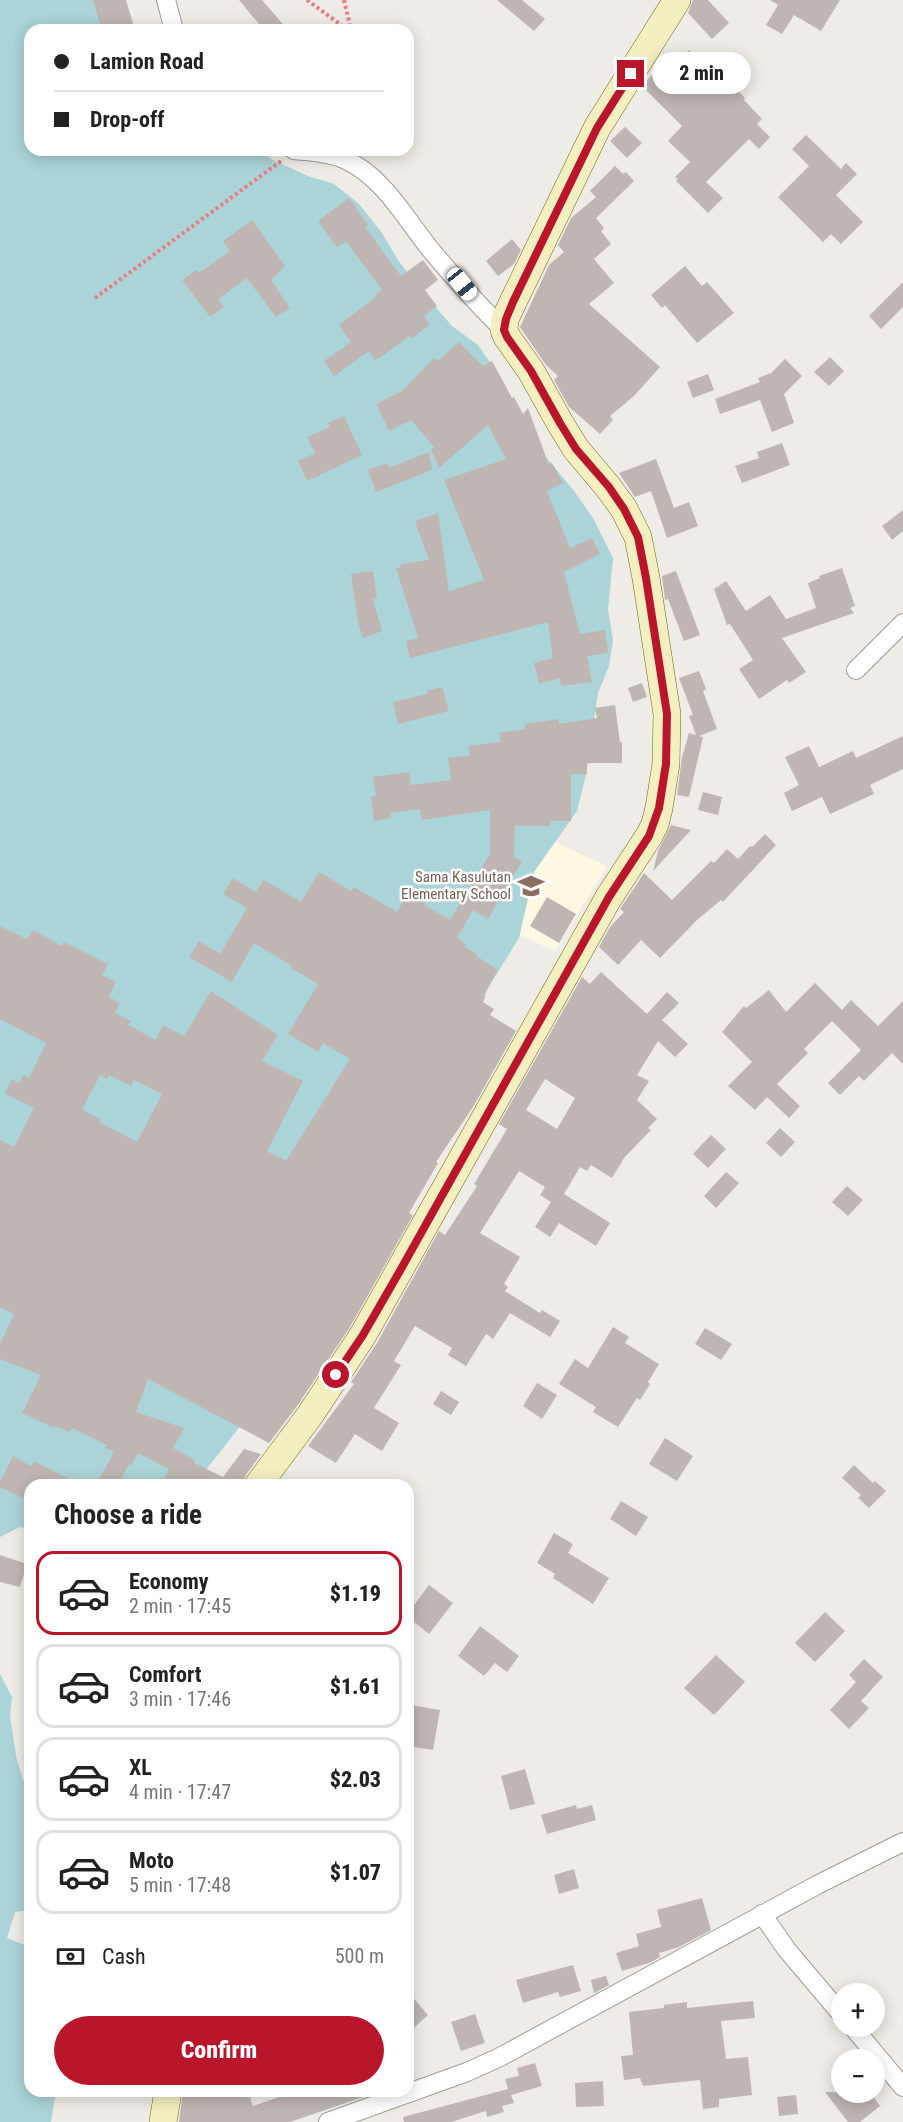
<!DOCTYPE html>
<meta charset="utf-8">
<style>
:root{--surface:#fff;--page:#f6f6f6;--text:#222;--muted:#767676;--line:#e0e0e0;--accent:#b9152b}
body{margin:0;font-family:"Roboto Condensed",sans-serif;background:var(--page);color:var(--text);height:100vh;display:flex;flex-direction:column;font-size:22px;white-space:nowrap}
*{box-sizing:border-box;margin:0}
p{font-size:20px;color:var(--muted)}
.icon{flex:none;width:33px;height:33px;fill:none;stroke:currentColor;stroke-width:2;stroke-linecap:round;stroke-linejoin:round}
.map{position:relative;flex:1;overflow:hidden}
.sheet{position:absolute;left:24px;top:1479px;width:390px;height:618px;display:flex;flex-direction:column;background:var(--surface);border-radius:18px;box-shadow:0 3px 15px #0003}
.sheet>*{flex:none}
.hud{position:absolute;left:24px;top:24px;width:390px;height:132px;border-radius:18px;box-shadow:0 3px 15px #0003;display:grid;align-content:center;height:132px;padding:0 30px;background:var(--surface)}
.fabs{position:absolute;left:831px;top:1983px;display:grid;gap:12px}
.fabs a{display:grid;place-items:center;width:54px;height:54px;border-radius:50%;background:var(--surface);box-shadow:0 3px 15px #0003;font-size:30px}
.end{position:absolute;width:27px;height:27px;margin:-14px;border:8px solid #b9152b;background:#fff;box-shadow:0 0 0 3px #fff}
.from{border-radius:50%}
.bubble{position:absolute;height:42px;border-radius:21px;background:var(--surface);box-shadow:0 3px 15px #0003;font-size:20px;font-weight:800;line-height:42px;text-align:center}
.car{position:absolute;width:18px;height:36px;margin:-18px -9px;border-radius:8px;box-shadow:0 0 4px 2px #0007;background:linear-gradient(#fff 24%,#345 0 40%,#fff 0 76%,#345 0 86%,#fff 0)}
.hud b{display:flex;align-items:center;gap:21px;height:57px;font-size:22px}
.hud b+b{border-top:2px solid var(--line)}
.hud i{width:15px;height:15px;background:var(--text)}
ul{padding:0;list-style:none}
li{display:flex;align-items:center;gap:18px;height:84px;margin:0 12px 9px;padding:0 18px;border:3px solid var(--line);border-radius:18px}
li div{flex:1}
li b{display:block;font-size:22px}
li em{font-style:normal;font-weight:800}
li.active{border-color:var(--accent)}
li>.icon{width:54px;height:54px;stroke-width:1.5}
h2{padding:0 30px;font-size:27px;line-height:72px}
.pay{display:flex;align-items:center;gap:15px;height:66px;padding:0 30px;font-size:22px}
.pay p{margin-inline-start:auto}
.button{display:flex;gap:12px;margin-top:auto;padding:12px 30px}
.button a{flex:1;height:69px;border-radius:36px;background:var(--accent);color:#fff;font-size:24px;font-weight:800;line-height:69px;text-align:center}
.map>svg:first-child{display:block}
.education{fill:#fcf8e2}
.water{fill:#abd4d8}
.building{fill:#bfb6b3;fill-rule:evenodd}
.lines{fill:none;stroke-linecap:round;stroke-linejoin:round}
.street-casing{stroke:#9c9c9c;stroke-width:20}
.secondary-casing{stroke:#6c6910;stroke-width:28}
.path{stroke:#ec7a7e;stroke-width:4;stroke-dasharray:3 3;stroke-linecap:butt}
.street{stroke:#fff;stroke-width:18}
.secondary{stroke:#f3efc0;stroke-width:27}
.route{stroke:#b9152b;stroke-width:8}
.labels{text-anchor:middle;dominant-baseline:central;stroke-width:5;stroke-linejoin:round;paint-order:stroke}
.education-label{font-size:15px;fill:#785e54;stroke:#fff;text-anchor:end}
</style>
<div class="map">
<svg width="903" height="2122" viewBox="0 0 903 2122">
<rect width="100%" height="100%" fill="#efebe6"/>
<polygon class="education" points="546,838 607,866 555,951 456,906"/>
<g class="water">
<polygon points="0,0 123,0 124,30 30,30 30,150 259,150 273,160 308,176 334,184 359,204 382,233 398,260 415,283 452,326 478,345 501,378 531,439 574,491 593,518 613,558 608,610 613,640 609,666 598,693 586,775 577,811 534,872 519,938 488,988 449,1090 253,1410 194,1485 30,1485 30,1529 20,1527 0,1537"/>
<polygon points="0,1674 12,1697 10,1716 16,1756 23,1780 30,1793 30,1910 15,1912 7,1938 30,1947 30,2091 56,2091 51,2122 0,2122"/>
</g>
<g class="building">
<polygon points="93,0 126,0 135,30 102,30"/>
<polygon points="239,0 262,0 288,30 264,30"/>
<polygon points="497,0 522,0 545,19 534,31"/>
<polygon points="693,0 708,0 729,23 712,39 688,13"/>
<polygon points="770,0 840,0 821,31 794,15 782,34 766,25 778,5"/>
<polygon points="689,50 726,88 731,83 745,98 744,100 762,119 757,124 770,137 759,149 749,139 706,182 723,198 708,213 676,181 678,179 675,177 690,162 668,141 682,126 642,86 661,65 667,72"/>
<polygon points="625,127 642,143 627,158 610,141"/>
<polygon points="806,135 841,169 846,163 857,174 836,195 863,222 841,244 831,234 823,242 778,197 809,166 792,149"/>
<polygon points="615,166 623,174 626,172 634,181 596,218 604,228 601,231 611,244 594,259 614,283 589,304 660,367 634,396 610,416 613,420 600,434 569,407 554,380 558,376 546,365 520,327 549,265 564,252 558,245 571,218 596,197 590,191"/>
<polygon points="349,198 368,225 365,227 401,276 423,260 438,280 425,290 437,306 424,316 430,325 412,338 410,336 375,361 369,351 334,376 324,361 351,342 339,325 375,298 374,296 382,290 346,241 337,247 318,221"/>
<polygon points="252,220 285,266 271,280 290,308 276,317 247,278 218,299 224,307 210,317 182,280 196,270 199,273 230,251 223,241"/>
<polygon points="512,239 521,250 514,264 498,276 486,261"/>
<polygon points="685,266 702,286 707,282 734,313 697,343 665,305 662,308 651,295"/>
<polygon points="903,282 903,307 881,329 869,316"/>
<polygon points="459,342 483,366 492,361 505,385 512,398 514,397 523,414 528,408 549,465 552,463 563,483 547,491 570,548 592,538 600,554 564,572 580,634 605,630 608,653 587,656 592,682 561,686 560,678 539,684 534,663 553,658 548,622 410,658 406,641 418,638 396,568 401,567 401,564 429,560 415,521 438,513 449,591 484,580 444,480 506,459 488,425 439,468 431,449 435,448 411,420 389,431 376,404 402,391 434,358 438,361"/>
<polygon points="830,357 844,371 829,386 814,372"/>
<polygon points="785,359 802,376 784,394 794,423 772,432 760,400 720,414 715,399 760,382 758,378 771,373"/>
<polygon points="708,374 714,390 693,398 687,382"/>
<polygon points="344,416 362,455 307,481 298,461 315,453 307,437 330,427 328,423"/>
<polygon points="782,443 790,465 742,483 735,466 759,458 757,452"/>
<polygon points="429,452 432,470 376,492 368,470 387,463 389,468"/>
<polygon points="656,459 674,508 689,502 698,526 667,538 651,491 635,497 619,473"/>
<polygon points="903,510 903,531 892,540 882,526"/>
<polygon points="842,568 855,606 850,608 854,613 782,638 806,672 789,683 787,680 759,699 739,669 753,660 730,624 727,625 714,589 726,581 746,611 770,595 786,619 816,608 808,583 820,578 819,576"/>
<polygon points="373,571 377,598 373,599 382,631 363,638 358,622 351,574"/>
<polygon points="676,571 700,635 684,641 668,599 665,600 662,576"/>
<polygon points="699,671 706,689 703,691 717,729 699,736 703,737 689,797 677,795 682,757 689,733 696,735 689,716 693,715 679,678"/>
<polygon points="642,683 647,697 633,702 628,688"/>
<polygon points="442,687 449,711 398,724 393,702 427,694 427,691"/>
<path d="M 615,705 L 620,742 L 622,742 L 622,763 L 587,763 L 587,774 L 571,774 L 571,821 L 550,821 L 550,826 L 515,826 L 514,857 L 522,861 L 488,919 L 473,910 L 457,938 L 466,944 L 465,947 L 477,954 L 476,956 L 498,970 L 483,996 L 485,997 L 483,1002 L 494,1009 L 490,1015 L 516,1031 L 473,1107 L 436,1162 L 438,1163 L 409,1213 L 413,1215 L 350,1327 L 297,1406 L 269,1443 L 148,1379 L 136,1412 L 184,1428 L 173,1448 L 195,1460 L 194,1463 L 223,1477 L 244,1449 L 261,1454 L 245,1476 L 243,1485 L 161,1485 L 169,1469 L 138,1453 L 131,1466 L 129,1464 L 118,1485 L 96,1485 L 114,1452 L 105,1448 L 107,1445 L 72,1428 L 70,1432 L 55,1426 L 54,1428 L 22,1413 L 41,1375 L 0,1359 L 0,1344 L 14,1314 L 0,1307 L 0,1140 L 14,1147 L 34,1108 L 5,1093 L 12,1079 L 19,1083 L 23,1075 L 29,1078 L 46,1043 L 0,1019 L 0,926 L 27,939 L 33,930 L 62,946 L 64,942 L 108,964 L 102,975 L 116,982 L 109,997 L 120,1003 L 115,1013 L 131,1021 L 128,1025 L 156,1040 L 163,1025 L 184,1036 L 211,991 L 278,1035 L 262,1061 L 303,1081 L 267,1151 L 286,1161 L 350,1059 L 323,1043 L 318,1052 L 288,1034 L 318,984 L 291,968 L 292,966 L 254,943 L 232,982 L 189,957 L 199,941 L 220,954 L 247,908 L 223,894 L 233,878 L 256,892 L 264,880 L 301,902 L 319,872 L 351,891 L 354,887 L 397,912 L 408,893 L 425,903 L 424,905 L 450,920 L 490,854 L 490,810 L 422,820 L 420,809 L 391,813 L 391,818 L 374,821 L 371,797 L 376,796 L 373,777 L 409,772 L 411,785 L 451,780 L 448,758 L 470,755 L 468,746 L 501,742 L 499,733 L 525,729 L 525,724 L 559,719 L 559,724 L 597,718 L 595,708 ZM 100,1075 L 107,1079 L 109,1075 L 131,1086 L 134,1080 L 162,1094 L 137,1142 L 99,1122 L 100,1119 L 82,1110 Z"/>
<polygon points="903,736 903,769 870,785 874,794 830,814 822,797 792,811 784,793 799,785 785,757 809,746 819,767 853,751 856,758"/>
<polygon points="703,792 722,797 718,815 698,810"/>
<polygon points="671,825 691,830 653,871 658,851"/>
<polygon points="765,834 776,845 723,902 721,900 697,920 660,958 641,940 618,965 599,947 610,927 624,912 620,909 644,873 672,900 711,861 714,863 727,849 738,859 750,846 752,847"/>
<polygon points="547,897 576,914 559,943 530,926"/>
<path d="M 601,972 L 647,1014 L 667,992 L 679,1003 L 662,1020 L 688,1044 L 675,1057 L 658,1041 L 637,1075 L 649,1081 L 637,1100 L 657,1119 L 648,1128 L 651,1130 L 624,1158 L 612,1178 L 591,1165 L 587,1171 L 580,1167 L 564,1194 L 610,1223 L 596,1246 L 559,1223 L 550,1237 L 535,1227 L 551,1202 L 540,1195 L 545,1187 L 519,1171 L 480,1233 L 520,1257 L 504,1284 L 508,1287 L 505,1291 L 540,1313 L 542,1310 L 560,1321 L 550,1337 L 510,1313 L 493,1339 L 486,1334 L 466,1366 L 448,1355 L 452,1348 L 415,1326 L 394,1361 L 401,1365 L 374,1408 L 399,1423 L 382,1451 L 355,1434 L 336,1463 L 308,1446 L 354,1384 L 351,1382 L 377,1343 L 439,1231 L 445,1235 L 477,1186 L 474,1184 L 507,1129 L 499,1124 L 582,977 L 590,984 ZM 545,1079 L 575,1098 L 557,1129 L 526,1110 Z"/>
<polygon points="815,983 842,1010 851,1000 878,1026 903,1001 903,1064 892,1053 864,1081 859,1076 840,1095 828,1083 861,1050 832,1021 804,1049 808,1053 777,1084 800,1106 789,1118 767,1097 755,1110 728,1086 752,1062 722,1032 744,1006 746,1008 769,990 786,1012"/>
<polygon points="780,1128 795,1142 781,1157 766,1143"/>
<polygon points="711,1135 726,1149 708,1168 693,1154"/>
<polygon points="726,1172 739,1183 716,1208 704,1196"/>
<polygon points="847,1186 863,1200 848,1216 832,1202"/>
<polygon points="613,1327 629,1337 625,1343 659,1364 648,1382 650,1384 640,1400 637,1398 618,1427 593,1412 596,1407 559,1384 575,1359 588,1368"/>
<polygon points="705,1328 732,1344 721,1360 695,1344"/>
<polygon points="537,1383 557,1395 542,1419 523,1406"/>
<polygon points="441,1391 459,1402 451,1415 433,1404"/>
<polygon points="665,1438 693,1456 677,1481 649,1464"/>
<polygon points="13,1456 31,1466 34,1461 81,1485 30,1485 30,1501 0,1487 0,1482"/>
<polygon points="854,1465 873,1483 875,1481 886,1491 869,1508 858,1498 861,1495 842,1478"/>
<polygon points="621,1501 648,1517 636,1536 610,1519"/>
<polygon points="554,1533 573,1544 568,1553 609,1578 593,1604 553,1578 555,1574 537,1563"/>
<polygon points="0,1555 27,1564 20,1587 0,1582"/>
<polygon points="429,1585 453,1603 429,1634 408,1617 408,1613"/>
<polygon points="825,1612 845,1631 815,1662 795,1643"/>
<polygon points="480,1626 519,1656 507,1672 495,1663 484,1676 458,1656"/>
<polygon points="716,1655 745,1682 714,1715 684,1688"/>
<polygon points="864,1659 883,1677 861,1701 869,1708 849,1729 830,1710 856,1682 849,1675"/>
<polygon points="411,1705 440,1710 433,1750 408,1746 408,1723"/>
<polygon points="525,1769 535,1804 510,1810 501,1776"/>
<polygon points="576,1805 577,1809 592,1805 596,1820 547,1834 541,1815"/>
<polygon points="574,1869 579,1888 559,1894 554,1875"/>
<polygon points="702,1898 711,1930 679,1947 659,1953 660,1957 649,1963 622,1971 616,1953 639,1946 636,1934 661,1927 657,1910"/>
<polygon points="573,1965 581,1991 560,1997 558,1992 523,2003 516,1980"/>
<polygon points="606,1976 609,1985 594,1993 591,1980"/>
<polygon points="408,1992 428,2015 408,2033"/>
<polygon points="753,2001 755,2018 721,2021 726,2059 748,2057 752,2095 719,2099 719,2107 703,2109 700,2080 643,2086 640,2078 624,2080 621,2056 633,2055 629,2012 664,2008 664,2005 687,2002 687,2008"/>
<polygon points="475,2014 485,2043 461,2051 451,2022"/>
<polygon points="535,2063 542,2086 511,2095 514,2103 502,2106 504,2112 487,2117 486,2111 451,2122 404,2122 403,2117 508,2089 505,2079 519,2076 517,2068"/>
<polygon points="603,2081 604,2106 576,2107 575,2083"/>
<polygon points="183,2091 248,2091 253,2106 296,2091 381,2091 290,2122 179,2122"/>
<polygon points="825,2092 870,2092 880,2106 860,2122 848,2122"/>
<polygon points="796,2095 798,2114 779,2116 777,2097"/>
</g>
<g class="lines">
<g class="street-casing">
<g id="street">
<polyline points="166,0 174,30"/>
<path d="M 294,150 C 311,152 328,152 344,159 C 385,177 407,222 435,255 C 457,281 480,307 504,330"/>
<polyline points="856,670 903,623"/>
<polyline points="762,1914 787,1950 842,2015"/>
<polyline points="852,2026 903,2087"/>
<polyline points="328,2122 467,2072 500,2057 817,1885 903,1842"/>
</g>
</g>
<g class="secondary-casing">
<g id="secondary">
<polyline points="258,1485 310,1415 363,1335 609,897 649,836 655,824 659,808 666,764 667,714 646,578 638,537 624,509 608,487 576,449 560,423 531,371 507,337 504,330 505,319 513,302 597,128 677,0"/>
<polyline points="163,2122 168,2091"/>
</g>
</g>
<g class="path">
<polyline points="307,0 348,30"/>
<polyline points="344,0 351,30"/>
<polyline points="95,298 281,161"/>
</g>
<use href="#street" class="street"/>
<use href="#secondary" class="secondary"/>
</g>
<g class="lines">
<polyline class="route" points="336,1375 363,1335 401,1269 609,897 649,836 659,808 666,764 667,714 646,578 638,537 624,509 609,487 576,449 560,423 531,371 507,337 504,330 506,319 513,302 597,128 631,74"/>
</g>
<defs>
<g id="school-bare" transform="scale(2.07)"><path d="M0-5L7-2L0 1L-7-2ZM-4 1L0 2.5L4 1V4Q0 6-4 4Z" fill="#8d6e63" stroke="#fff" stroke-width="2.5" paint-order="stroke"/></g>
</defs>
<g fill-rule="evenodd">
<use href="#school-bare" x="531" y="886"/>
</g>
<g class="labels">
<g class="education-label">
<text x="511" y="877">Sama Kasulutan<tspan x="511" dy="17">Elementary School</tspan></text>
</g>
</g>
</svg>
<div class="fabs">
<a>+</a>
<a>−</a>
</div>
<i class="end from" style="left:336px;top:1375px"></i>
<i class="end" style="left:631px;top:74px"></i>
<div class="bubble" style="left:652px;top:52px;width:99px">2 min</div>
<i class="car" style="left:462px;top:284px;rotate:141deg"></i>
<div class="hud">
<b><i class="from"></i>Lamion Road</b>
<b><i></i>Drop-off</b>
</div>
<section class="sheet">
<h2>Choose a ride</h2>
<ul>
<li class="active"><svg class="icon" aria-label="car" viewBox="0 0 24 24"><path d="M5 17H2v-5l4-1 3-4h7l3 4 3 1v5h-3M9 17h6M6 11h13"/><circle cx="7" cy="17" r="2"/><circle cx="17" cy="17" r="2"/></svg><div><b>Economy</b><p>2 min · 17:45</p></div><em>$1.19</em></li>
<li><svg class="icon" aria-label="car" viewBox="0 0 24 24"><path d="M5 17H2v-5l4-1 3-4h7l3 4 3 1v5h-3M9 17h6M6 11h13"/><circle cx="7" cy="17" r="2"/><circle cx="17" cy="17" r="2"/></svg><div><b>Comfort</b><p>3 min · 17:46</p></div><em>$1.61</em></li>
<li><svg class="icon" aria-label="car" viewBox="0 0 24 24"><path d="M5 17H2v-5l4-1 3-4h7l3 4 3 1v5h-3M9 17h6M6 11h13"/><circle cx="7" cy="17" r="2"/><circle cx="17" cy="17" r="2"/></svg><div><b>XL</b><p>4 min · 17:47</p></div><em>$2.03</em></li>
<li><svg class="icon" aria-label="car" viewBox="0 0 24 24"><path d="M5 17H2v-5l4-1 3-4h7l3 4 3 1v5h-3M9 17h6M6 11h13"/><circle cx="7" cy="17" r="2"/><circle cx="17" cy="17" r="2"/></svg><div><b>Moto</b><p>5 min · 17:48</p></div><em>$1.07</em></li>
</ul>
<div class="pay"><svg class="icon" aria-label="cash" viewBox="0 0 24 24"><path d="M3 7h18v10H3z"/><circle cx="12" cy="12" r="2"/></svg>Cash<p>500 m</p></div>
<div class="button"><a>Confirm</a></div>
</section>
</div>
